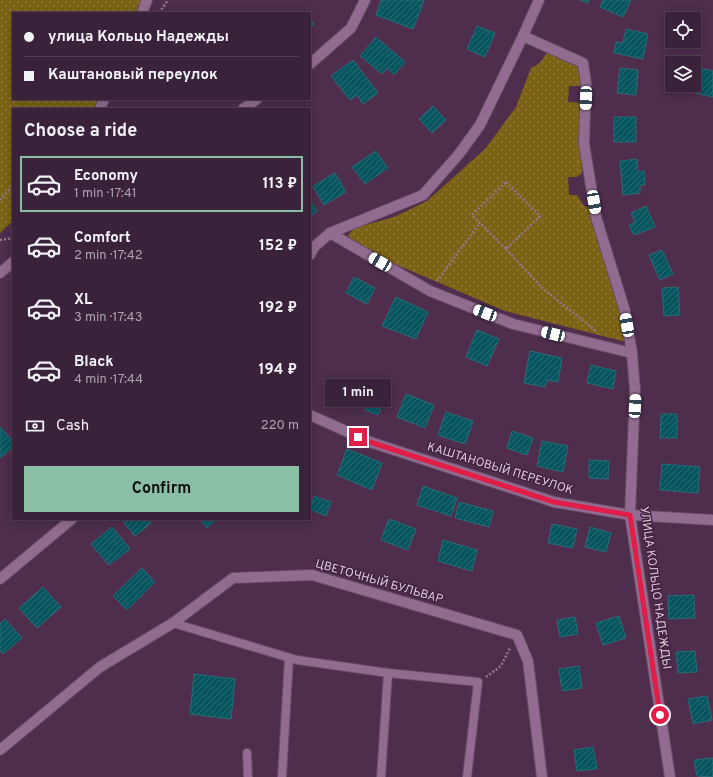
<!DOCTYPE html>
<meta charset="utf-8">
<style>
:root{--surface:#3a223a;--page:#452f45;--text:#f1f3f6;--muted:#aba4af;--line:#543f54;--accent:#8abfa5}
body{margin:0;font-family:Overpass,sans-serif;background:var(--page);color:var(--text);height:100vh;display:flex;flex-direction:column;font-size:15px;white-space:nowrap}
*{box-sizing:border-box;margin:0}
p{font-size:13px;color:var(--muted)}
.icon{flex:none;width:22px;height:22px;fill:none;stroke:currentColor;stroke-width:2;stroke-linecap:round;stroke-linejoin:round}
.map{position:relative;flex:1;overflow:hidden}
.sheet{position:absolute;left:12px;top:108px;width:299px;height:412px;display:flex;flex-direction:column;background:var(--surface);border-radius:0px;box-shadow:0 2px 10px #0003,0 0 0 1px var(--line)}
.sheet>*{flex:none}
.hud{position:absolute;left:12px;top:12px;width:299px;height:88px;border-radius:0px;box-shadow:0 2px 10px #0003,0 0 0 1px var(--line);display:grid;align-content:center;height:88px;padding:0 12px;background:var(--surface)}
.fabs{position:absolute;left:665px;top:12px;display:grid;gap:8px}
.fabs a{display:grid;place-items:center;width:36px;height:36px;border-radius:0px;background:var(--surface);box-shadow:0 2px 10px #0003,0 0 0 1px var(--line);font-size:20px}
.end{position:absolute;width:18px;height:18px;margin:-9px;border:5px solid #e11d48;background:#fff;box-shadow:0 0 0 2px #fff}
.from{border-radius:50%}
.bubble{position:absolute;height:28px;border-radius:0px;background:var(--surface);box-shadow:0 2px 10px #0003,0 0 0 1px var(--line);font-size:13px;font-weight:700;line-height:28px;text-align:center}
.car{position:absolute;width:12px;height:24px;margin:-12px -6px;border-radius:5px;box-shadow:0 0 3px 1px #0007;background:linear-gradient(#fff 24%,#345 0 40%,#fff 0 76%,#345 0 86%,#fff 0)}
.hud b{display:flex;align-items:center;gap:14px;height:38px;font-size:15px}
.hud b+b{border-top:1px solid var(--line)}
.hud i{width:10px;height:10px;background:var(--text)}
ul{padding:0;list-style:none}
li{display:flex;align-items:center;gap:12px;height:56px;margin:0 8px 6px;padding:0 4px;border:2px solid transparent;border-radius:0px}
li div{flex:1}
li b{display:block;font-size:15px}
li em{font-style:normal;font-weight:700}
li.current{border-color:var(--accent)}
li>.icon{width:36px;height:36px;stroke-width:1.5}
h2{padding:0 12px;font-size:18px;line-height:48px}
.pay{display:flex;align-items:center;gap:10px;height:44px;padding:0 12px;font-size:15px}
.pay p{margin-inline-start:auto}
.action{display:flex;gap:8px;margin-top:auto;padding:8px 12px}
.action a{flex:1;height:46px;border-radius:0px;background:var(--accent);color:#111;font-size:16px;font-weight:700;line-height:46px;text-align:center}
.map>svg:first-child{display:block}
.grass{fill:url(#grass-dots)}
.building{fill:url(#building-hatch);stroke:#296d77}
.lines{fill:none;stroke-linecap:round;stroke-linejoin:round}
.service-casing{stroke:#664b65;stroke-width:10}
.minor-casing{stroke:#664b65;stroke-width:12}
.path{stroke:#927791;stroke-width:2.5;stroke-dasharray:2 2;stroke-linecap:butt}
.service{stroke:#926c90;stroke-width:8}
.minor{stroke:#926c90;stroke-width:10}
.route{stroke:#e11d48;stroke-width:5}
.labels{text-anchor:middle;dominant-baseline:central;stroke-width:3;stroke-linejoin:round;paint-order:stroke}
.street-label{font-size:12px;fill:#decadd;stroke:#432242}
</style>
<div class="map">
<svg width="713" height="777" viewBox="0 0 713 777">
<defs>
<pattern id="grass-dots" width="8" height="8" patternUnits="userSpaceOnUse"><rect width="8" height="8" fill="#7c6214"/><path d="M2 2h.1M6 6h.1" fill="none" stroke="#947e41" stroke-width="1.8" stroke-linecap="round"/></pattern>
<pattern id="building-hatch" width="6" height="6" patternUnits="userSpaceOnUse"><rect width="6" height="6" fill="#06555f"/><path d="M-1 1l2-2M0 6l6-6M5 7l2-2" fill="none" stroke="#2a6c76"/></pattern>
</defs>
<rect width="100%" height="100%" fill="#4e2d4d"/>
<g class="grass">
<polygon points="0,0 142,0 136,13 13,13 13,99 99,99 95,109 13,109 13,221 0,233"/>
<path d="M 547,51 L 575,63 L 582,72 L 583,86 L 569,86 L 568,102 L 582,103 L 580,138 L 582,173 L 577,177 L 568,177 L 569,195 L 577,195 L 584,206 L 592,209 L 624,321 L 626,342 L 505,311 L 395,264 L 351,240 L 348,236 L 354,228 L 394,217 L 427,201 L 485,149 L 516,107 L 531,68 C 540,64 543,60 547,51 Z"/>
</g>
<g class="building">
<polygon points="381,0 424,0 413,29 376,15"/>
<polygon points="580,0 589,0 588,3"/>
<polygon points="603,0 631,0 623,17 600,7"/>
<polygon points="310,17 314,25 310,27"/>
<polygon points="477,26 495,33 485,57 467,49"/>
<polygon points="626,29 648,34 643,59 614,53 616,42 623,43"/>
<polygon points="376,37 405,62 394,75 387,68 382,74 360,56"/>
<polygon points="353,60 378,93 363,104 357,95 350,100 331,76"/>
<polygon points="697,67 713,71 713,97 691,92 693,85 694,85"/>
<polygon points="620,68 638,70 636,95 617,93"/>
<polygon points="433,106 446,120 432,133 419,119"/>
<rect x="614" y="117" width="22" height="25"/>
<polygon points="376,151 388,168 365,184 352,167"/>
<polygon points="637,159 638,172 644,171 645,185 640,185 640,193 623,195 620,161"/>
<polygon points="335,173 346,192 324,205 313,186"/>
<polygon points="310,201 317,211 310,216"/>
<polygon points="646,206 655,227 634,235 629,225 635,222 631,213"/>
<polygon points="662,250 673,274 660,280 649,255"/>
<polygon points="354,277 375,288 367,304 346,293"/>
<polygon points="678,287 680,315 664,316 662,288"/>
<polygon points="396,297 428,312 416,339 382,326"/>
<polygon points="477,330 499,339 487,366 466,357"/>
<polygon points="530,351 562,358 558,382 547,380 545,387 524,383"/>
<polygon points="591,365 616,371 613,389 587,383"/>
<polygon points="369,378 389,387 378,415 365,410 368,403 360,400"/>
<polygon points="406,394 434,405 425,428 397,417"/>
<polygon points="446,412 473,421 465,444 438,435"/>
<polygon points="661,414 677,414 677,438 660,438"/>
<polygon points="0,427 13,441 13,447 0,458"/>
<polygon points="512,431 533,438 527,455 507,448"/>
<polygon points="542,441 568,446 563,472 537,466"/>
<polygon points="347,449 382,463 372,490 337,475"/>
<polygon points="589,460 609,461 608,479 589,478"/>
<polygon points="662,464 700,467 698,493 660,490"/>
<polygon points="423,486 457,498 451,516 417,505"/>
<polygon points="314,496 331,502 326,516 310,509"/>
<polygon points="459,502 493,511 489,527 455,518"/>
<polygon points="121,519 148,519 151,523 135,536"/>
<polygon points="199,519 217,519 207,528"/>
<polygon points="389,519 416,529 408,550 381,540"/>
<polygon points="552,524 577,529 573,548 548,543"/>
<polygon points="112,527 130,549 109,565 91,544"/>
<polygon points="590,527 611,533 606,552 585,547"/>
<polygon points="443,540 477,550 472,571 438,561"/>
<polygon points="142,568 155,582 127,610 113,596"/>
<polygon points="43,587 61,607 37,628 19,608"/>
<polygon points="694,595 695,618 669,619 668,596"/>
<polygon points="619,616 626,638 603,645 596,623"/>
<polygon points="575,617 578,634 560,637 557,620"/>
<polygon points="5,619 22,638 3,654 0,650 0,624"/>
<polygon points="695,651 697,672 678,673 676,652"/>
<polygon points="579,666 582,688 562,691 559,669"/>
<polygon points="194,674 235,679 231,719 190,714"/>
<polygon points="707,696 712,720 693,724 688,699"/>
<polygon points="593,747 597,769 577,771 574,750"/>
<polygon points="713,758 713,777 697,776 694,760"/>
</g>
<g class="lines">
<g class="service-casing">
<g id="service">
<polyline points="173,623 297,660 388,673 478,682 467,777"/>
<polyline points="247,753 248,777"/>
<polyline points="282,777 289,658"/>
<polyline points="381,777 388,673"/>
</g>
</g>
<g class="minor-casing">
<g id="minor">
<polyline points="142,13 147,0"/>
<polyline points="523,36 583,63 586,83 584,143 596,217 625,311 632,353 635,390 630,515 670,777"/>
<polyline points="310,64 351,28 365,0"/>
<polyline points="100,109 104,99"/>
<polyline points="243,109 257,99"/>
<polyline points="330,233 430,291 513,324 632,353"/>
<polyline points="310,255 314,247 330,233 423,195 459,154 480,125 523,36 539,0"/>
<polyline points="0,273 13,262"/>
<polyline points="310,415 370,442 554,502 630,515 713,520"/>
<polyline points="0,579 72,519"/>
<polyline points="0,750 100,667 173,623 233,578 312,575 517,635 528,661 542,777"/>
</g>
</g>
<g class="path">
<polyline points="159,13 168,0"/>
<polygon points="506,182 540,216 506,249 472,215"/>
<polyline points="0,200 13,186"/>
<polyline points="0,240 13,238"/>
<polyline points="506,249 542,288 597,332"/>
<polyline points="437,281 480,223"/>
<polyline points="486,677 501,666 510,648"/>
</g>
<use href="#service" class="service"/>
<use href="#minor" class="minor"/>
</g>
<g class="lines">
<polyline class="route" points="358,437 370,442 554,502 630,515 660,715"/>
</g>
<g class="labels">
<g class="street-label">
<text transform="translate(500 469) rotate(17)">КАШТАНОВЫЙ ПЕРЕУЛОК</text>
<text transform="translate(379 582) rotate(16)">ЦВЕТОЧНЫЙ БУЛЬВАР</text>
<text transform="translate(655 588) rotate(82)">УЛИЦА КОЛЬЦО НАДЕЖДЫ</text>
</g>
</g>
</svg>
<div class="fabs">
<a><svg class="icon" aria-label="locate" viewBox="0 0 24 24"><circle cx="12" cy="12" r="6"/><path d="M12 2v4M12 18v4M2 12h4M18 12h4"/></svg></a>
<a><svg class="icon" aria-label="layers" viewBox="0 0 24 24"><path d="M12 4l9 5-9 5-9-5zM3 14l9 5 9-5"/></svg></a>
</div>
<i class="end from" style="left:660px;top:715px"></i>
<i class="end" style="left:358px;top:437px"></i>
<div class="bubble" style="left:325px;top:379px;width:66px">1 min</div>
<i class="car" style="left:586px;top:98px;rotate:182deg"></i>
<i class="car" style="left:594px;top:202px;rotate:170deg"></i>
<i class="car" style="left:380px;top:262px;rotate:300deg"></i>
<i class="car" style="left:485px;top:313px;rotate:291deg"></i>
<i class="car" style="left:627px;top:325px;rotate:350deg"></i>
<i class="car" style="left:553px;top:334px;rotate:284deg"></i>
<i class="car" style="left:635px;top:406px;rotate:3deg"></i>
<div class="hud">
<b><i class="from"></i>улица Кольцо Надежды</b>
<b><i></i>Каштановый переулок</b>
</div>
<section class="sheet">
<h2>Choose a ride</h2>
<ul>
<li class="current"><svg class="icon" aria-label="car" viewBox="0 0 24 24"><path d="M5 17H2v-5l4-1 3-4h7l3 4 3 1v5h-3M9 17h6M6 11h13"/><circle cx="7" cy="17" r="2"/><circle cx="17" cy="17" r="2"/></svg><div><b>Economy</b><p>1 min · 17:41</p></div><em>113 ₽</em></li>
<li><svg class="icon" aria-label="car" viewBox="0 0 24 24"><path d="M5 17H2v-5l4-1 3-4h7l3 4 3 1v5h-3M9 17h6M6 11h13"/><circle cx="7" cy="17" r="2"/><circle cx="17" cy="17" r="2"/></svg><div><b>Comfort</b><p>2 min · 17:42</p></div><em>152 ₽</em></li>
<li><svg class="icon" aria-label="car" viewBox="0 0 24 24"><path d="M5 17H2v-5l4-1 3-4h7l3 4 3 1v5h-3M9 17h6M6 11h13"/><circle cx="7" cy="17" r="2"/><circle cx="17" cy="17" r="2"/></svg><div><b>XL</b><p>3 min · 17:43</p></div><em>192 ₽</em></li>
<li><svg class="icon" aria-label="car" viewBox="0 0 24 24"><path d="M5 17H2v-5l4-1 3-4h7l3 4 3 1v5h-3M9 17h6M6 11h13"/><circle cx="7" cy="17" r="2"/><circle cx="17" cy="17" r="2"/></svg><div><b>Black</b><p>4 min · 17:44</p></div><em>194 ₽</em></li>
</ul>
<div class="pay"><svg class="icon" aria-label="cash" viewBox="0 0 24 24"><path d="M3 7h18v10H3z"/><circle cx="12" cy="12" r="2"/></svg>Cash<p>220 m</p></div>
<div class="action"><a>Confirm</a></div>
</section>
</div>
